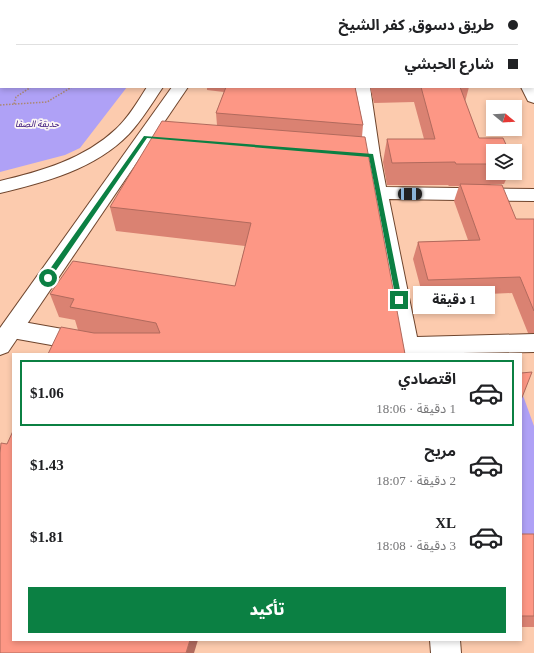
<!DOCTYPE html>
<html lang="ar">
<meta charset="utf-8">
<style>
:root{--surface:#fff;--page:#f6f6f6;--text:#202124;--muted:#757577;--line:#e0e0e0;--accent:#0b8043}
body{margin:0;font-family:"Times New Roman","Noto Sans Arabic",serif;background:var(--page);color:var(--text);direction:rtl;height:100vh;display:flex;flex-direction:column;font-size:15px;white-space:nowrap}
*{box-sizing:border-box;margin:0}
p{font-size:13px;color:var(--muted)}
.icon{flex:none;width:22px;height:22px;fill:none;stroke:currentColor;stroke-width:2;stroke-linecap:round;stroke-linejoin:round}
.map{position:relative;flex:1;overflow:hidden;direction:ltr}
.side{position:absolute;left:12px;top:353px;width:510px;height:288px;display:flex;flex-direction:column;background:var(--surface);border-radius:0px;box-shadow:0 2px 6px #0003;direction:rtl}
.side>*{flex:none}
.hud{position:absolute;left:0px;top:0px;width:534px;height:88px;box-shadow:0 2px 6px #0003;direction:rtl;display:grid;align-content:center;height:88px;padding:0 16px;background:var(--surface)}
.needle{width:26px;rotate:108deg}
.fabs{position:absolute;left:486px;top:100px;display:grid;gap:8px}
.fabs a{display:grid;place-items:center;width:36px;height:36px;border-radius:0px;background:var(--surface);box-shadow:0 2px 6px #0003;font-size:20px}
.end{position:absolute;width:18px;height:18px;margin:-9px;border:5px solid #0b8043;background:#fff;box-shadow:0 0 0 2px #fff}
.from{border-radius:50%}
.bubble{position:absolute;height:28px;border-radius:0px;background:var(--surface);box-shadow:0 2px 6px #0003;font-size:13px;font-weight:800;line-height:28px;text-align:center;direction:rtl}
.car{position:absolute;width:12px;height:24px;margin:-12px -6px;border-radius:5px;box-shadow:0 0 3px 1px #0007;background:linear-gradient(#222 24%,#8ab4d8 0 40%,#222 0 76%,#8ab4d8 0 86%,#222 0)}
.hud b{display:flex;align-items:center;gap:14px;height:38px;font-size:15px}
.hud b+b{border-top:1px solid var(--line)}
.hud i{width:10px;height:10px;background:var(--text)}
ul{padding:7px 0 0;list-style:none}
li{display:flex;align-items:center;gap:12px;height:66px;margin:0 8px 6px;padding:0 8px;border:2px solid transparent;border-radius:0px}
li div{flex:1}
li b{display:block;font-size:15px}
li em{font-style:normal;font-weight:800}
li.active{border-color:var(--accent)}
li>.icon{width:36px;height:36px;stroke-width:1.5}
.cta{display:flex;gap:8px;margin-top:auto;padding:8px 16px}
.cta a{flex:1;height:46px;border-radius:0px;background:var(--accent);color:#fff;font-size:16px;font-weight:800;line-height:46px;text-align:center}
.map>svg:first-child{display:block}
.green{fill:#afa1f6}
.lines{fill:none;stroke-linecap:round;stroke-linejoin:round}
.street-casing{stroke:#6f452d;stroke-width:2}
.secondary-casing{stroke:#6f452d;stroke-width:2}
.highway-casing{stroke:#6f452d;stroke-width:2}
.path{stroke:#ab8772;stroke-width:1.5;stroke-dasharray:1.5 1.5;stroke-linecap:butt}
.street{fill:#fff;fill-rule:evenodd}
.secondary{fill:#fff;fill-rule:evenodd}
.highway{fill:#fff;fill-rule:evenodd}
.wall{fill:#da8272}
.shaded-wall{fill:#b16a5d}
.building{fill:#fd9785;stroke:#b16a5d}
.route{fill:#0b8043}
.labels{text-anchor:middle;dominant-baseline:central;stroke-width:3.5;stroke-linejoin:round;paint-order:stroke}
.far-park-label{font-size:9px;font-style:italic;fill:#38137a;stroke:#fcf6f3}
</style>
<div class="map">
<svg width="534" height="653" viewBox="0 0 534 653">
<rect width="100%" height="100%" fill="#fccbae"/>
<g class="green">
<polygon points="0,0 195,0 1,1 1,87 127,87 80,148 65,155 0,172"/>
<polygon points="521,390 534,426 534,537 521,536"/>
</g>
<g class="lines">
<g class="street-casing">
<g id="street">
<rect x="418" y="0" width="14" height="1"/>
<polygon points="533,83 534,84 534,103 528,101 521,87 533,87"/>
<polygon points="354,87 370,87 380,155 386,187 534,189 534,201 389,199 417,337 534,334 534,352 398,354 362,155"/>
<polygon points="12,320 85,333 93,336 96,342 93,348 85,351 12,338 4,335 1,329 4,323"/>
<polygon points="430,640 460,640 461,653 431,653"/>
</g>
</g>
<g class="secondary-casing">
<g id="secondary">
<polygon points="229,0 243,0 228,1"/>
<polygon points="322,0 406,0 407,1 323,1"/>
<polygon points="172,87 188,87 8,352 0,355 0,328"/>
</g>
</g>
<g class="highway-casing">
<g id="highway">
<polygon points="210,0 224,0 209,1"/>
<path d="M 147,87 L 163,87 C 152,103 142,120 129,134 C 95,169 46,182 0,193 L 0,181 C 42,171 84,159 116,129 C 129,117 138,101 147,87 Z"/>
</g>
</g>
<g class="path">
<polyline points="138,0 145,1"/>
<polyline points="87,1 89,0"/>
<polyline points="0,37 1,35"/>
<polyline points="0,47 1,49"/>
<polyline points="0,87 1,85"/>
<polyline points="14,104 16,97 31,87"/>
<polyline points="0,105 47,102 72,87"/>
</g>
<use href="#street" class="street"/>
<use href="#secondary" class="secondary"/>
<use href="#highway" class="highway"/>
</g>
<g class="wall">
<polygon points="439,0 534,0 534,53 533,53 533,1 439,1"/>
<polygon points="207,87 356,87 356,91 363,125 362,137 405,354 48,354 78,330 75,320 59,317 50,294 235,286 245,246 116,231 110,207 217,125 216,113 224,92 207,90"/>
<polygon points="370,87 469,87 465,102 479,138 493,151 493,173 509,173 504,184 490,184 516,219 534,219 534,333 528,333 512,293 423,297 413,259 418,242 468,240 454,201 459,186 449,186 448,185 387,185 383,162 387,139 424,139 414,102 374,103"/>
<rect x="521" y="534" width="13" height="93"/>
</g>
<polygon class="shaded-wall" points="190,640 198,640 194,653 186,653"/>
<g class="building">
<polygon points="448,0 534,0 534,39 533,39 533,1 448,1"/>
<polygon points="226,87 355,87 363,125 216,113"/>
<polygon points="421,87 460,87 479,138 503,138 509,151 493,151 493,164 456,164 455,162 392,163 387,139 435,139"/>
<polygon points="162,121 365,137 405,354 48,354 61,327 94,333 160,333 156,323 70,307 74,299 50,294 73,261 235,286 251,223 110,207"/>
<polygon points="460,184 502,185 516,219 534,219 534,311 520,277 428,280 418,242 480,240"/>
<polygon points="532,372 521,400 521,373"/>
<polygon points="13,431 13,640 190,640 186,653 0,653 0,453 1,443 7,444"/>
<rect x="521" y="534" width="13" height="82"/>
</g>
<polygon class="route" points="144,136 373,154 402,300 401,302 399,303 396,300 369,157 147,138 50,279 45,279 45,276"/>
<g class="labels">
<g class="far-park-label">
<text x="37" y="124">حديقة الصفا</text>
</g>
</g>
</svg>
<div class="fabs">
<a><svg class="needle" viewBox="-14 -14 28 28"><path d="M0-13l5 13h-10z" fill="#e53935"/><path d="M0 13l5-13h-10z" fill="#757577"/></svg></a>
<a><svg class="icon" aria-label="layers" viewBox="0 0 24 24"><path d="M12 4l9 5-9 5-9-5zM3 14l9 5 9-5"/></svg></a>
</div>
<i class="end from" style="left:48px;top:278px"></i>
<i class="end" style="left:399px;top:300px"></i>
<div class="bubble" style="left:413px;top:286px;width:82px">1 دقيقة</div>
<i class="car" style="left:410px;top:194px;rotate:90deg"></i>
<div class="hud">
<b><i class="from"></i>طريق دسوق, كفر الشيخ</b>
<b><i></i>شارع الحبشي</b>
</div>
<section class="side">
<ul>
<li class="active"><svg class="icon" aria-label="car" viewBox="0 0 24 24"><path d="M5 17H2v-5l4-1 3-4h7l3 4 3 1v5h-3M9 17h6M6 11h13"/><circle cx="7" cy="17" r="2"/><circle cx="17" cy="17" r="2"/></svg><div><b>اقتصادي</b><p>1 دقيقة · 18:06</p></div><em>$1.06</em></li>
<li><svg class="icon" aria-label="car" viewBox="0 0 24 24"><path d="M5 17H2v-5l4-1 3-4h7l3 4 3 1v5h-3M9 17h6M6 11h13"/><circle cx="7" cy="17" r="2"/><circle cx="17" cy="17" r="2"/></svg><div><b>مريح</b><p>2 دقيقة · 18:07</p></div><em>$1.43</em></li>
<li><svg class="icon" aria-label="car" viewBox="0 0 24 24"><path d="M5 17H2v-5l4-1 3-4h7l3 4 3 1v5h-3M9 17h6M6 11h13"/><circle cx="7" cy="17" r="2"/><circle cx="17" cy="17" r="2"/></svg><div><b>XL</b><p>3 دقيقة · 18:08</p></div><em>$1.81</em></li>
</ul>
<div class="cta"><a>تأكيد</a></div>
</section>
</div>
